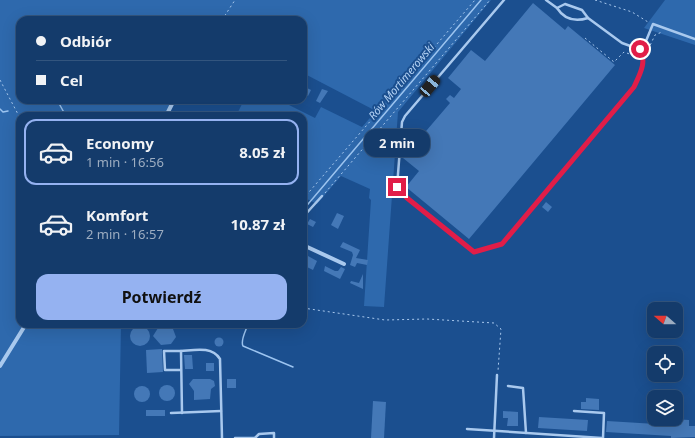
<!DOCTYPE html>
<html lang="pl">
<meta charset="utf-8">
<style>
:root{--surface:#143b6b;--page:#1d4271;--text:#f1f3f6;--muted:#9dadc1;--line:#33557e;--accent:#95b2f1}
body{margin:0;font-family:"Noto Sans",sans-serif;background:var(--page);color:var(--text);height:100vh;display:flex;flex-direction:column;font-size:15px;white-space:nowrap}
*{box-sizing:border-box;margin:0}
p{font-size:13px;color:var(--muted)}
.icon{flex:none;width:22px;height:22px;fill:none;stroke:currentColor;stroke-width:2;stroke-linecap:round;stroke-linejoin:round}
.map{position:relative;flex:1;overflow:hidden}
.sheet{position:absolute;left:16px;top:112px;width:291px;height:216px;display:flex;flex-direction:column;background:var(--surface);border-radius:12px;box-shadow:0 4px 16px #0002,0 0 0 1px var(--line)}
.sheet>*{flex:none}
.top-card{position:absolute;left:16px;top:16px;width:291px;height:88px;border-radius:12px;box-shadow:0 4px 16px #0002,0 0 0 1px var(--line);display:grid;align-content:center;height:88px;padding:0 20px;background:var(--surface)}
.needle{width:26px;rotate:290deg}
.tools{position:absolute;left:647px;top:302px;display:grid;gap:8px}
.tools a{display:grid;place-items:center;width:36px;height:36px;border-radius:8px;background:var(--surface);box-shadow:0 4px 16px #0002,0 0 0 1px var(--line);font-size:20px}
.end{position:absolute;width:18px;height:18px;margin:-9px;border:5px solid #e11d48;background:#fff;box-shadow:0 0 0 2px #fff}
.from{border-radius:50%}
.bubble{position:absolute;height:28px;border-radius:12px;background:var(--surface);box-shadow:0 4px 16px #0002,0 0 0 1px var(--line);font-size:13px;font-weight:700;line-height:28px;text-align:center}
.car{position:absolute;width:12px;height:24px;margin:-12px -6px;border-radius:5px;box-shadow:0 0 3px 1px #0007;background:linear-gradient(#222 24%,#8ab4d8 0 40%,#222 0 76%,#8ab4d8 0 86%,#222 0)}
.top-card b{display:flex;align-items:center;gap:14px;height:38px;font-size:15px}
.top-card b+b{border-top:1px solid var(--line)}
.top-card i{width:10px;height:10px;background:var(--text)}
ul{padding:7px 0 0;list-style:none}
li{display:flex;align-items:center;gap:12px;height:66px;margin:0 8px 6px;padding:0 12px;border:2px solid transparent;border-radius:12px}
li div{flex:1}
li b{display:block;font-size:15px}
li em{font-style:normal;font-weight:700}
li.selected{border-color:var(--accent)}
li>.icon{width:36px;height:36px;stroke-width:1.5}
.button{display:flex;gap:8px;margin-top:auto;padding:8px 20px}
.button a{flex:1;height:46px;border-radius:12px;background:var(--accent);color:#111;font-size:16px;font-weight:700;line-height:46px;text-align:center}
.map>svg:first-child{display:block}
.green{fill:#2e69ad}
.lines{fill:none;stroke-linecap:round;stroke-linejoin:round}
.stream{stroke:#9cc4f0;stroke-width:1.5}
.building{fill:#4478b7}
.path{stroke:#a9c9ee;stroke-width:1;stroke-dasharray:2 3;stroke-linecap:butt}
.service{stroke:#a9c9ee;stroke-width:2.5}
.minor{stroke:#a9c9ee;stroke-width:4}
.route{stroke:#e11d48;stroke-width:5}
.labels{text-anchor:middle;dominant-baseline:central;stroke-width:4;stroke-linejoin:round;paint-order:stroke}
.water-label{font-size:11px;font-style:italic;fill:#b5d3f5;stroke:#1b4f8f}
</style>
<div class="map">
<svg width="695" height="438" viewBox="0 0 695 438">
<rect width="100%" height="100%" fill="#1b4f8f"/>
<g class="green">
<polygon points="0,0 491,0 398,112 384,307 364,306 371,200 369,198 370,189 341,176 317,204 303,197 303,116 236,116 244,100 279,100 315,118 321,107 362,127 376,111 303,73 303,20 20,20 20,100 175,100 165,116 20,116 20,324 121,324 119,435 0,436"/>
<polygon points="665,0 695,0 695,45 644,28"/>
</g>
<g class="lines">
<g class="stream">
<polyline points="57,100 66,116"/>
<polyline points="0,109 3,112 8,111"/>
<polyline points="303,210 481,0"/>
<path d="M 248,324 C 246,331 240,340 243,346 L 293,367"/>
</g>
</g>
<g class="building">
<polygon points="533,3 565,30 568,26 615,65 469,239 406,187 419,171 403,158 450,103 446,99 450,95 454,98 461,89 448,78 471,50 485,61"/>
<polygon points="303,86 311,90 308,96 303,93"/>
<polygon points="322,89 328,91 320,103 316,101"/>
<polygon points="546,202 552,207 548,212 542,207"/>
<polygon points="337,213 344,216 338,229 331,225"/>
<polygon points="310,219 316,222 313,227 307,224"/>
<polygon points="343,242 360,250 356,258 368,260 367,265 357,263 355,267 350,265 353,255 352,252 340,247"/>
<polygon points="308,256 317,261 313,270 305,266"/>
<polygon points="325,266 335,271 338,271 341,267 345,269 340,279 324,271"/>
<polygon points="363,274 363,289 350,283 351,281 359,283"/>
<polygon points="166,325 173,329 176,337 171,344 161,345 153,336 158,328"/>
<circle cx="140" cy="336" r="10"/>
<circle cx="219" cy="342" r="4.5"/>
<polygon points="162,349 163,372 147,373 146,350"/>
<polygon points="184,355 192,355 193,369 185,369"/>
<rect x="206" y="363" width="8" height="8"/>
<polygon points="193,379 210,379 214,381 215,386 211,389 210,399 194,400 194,391 189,384"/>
<rect x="227" y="379" width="9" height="9"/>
<circle cx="167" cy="393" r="8"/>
<circle cx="142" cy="394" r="8"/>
<polygon points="586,398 599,399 599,410 581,409 581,402 586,402"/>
<polygon points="373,401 386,402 384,438 371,438"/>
<rect x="146" y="410" width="19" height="6"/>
<polygon points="503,411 518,412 518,426 507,426 508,418 503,418"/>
<polygon points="539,417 588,420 587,431 538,428"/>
<polygon points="672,419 689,420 689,426 695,426 695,437 671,438 671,436 606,432 607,421 672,425"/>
</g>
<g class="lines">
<g class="path">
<polyline points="595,0 632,12 648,22"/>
<polyline points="222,20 235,0"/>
<polyline points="585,38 614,62 624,52 638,57"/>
<polyline points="646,54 655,35 662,32"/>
<polyline points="0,80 20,118"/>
<polyline points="325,193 490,0"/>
<polyline points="303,199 475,0"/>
<polyline points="303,308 385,320 427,319 494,323 501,329 498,371"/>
</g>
<g class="service">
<path d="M 504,0 L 405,116 L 402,122 L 397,187 L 407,198 L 474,252 L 502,244 L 634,87 C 640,74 647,62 640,49"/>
<polyline points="546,0 557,8 565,4 582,10 588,18 622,43 636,48 641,48 646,41 653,24 695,39"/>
<path d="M 557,8 C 564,19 575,22 588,18"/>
<polyline points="303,217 322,196"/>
<path d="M 181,351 C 195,350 212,346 220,359 L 222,438"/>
<polyline points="181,370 165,370 164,351 181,351 182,413"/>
<polyline points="508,386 523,388 526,433"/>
<polyline points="574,411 604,413 603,438"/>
<polyline points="171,413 221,411"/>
<polyline points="467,429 602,438"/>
<polyline points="235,438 255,438"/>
<polyline points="255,438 259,434 274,433 274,438"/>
<polyline points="494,438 497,375"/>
</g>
<g class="minor">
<polyline points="166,116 174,100"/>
<polyline points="303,245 344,264"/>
<polyline points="0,366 26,324"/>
</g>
</g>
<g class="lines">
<path class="route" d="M 397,187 L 407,198 L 474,252 L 502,244 L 634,87 C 640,74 647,62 640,49"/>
</g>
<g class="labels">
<g class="water-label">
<text transform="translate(401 81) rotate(-50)">Rów Mortimerowski</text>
</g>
</g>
</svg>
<div class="tools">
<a><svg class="needle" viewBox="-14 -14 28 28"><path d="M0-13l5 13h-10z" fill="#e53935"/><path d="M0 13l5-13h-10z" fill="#9dadc1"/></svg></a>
<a><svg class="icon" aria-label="locate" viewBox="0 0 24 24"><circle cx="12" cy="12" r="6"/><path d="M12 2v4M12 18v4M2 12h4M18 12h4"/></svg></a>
<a><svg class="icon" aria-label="layers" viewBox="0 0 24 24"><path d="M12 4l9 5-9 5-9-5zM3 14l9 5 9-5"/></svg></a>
</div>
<i class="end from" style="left:640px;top:49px"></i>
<i class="end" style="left:397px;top:187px"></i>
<div class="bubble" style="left:364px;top:129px;width:66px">2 min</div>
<i class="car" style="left:430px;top:86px;rotate:40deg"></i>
<div class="top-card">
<b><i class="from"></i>Odbiór</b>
<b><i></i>Cel</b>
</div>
<section class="sheet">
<ul>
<li class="selected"><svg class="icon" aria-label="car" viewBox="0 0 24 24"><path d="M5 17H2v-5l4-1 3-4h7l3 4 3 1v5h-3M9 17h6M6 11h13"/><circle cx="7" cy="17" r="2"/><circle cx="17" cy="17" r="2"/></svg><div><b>Economy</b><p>1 min · 16:56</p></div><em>8.05 zł</em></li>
<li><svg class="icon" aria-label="car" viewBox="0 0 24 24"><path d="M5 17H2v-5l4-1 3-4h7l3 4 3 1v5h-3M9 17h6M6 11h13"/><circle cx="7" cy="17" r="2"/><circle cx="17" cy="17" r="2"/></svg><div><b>Komfort</b><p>2 min · 16:57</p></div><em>10.87 zł</em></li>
</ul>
<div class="button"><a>Potwierdź</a></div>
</section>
</div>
